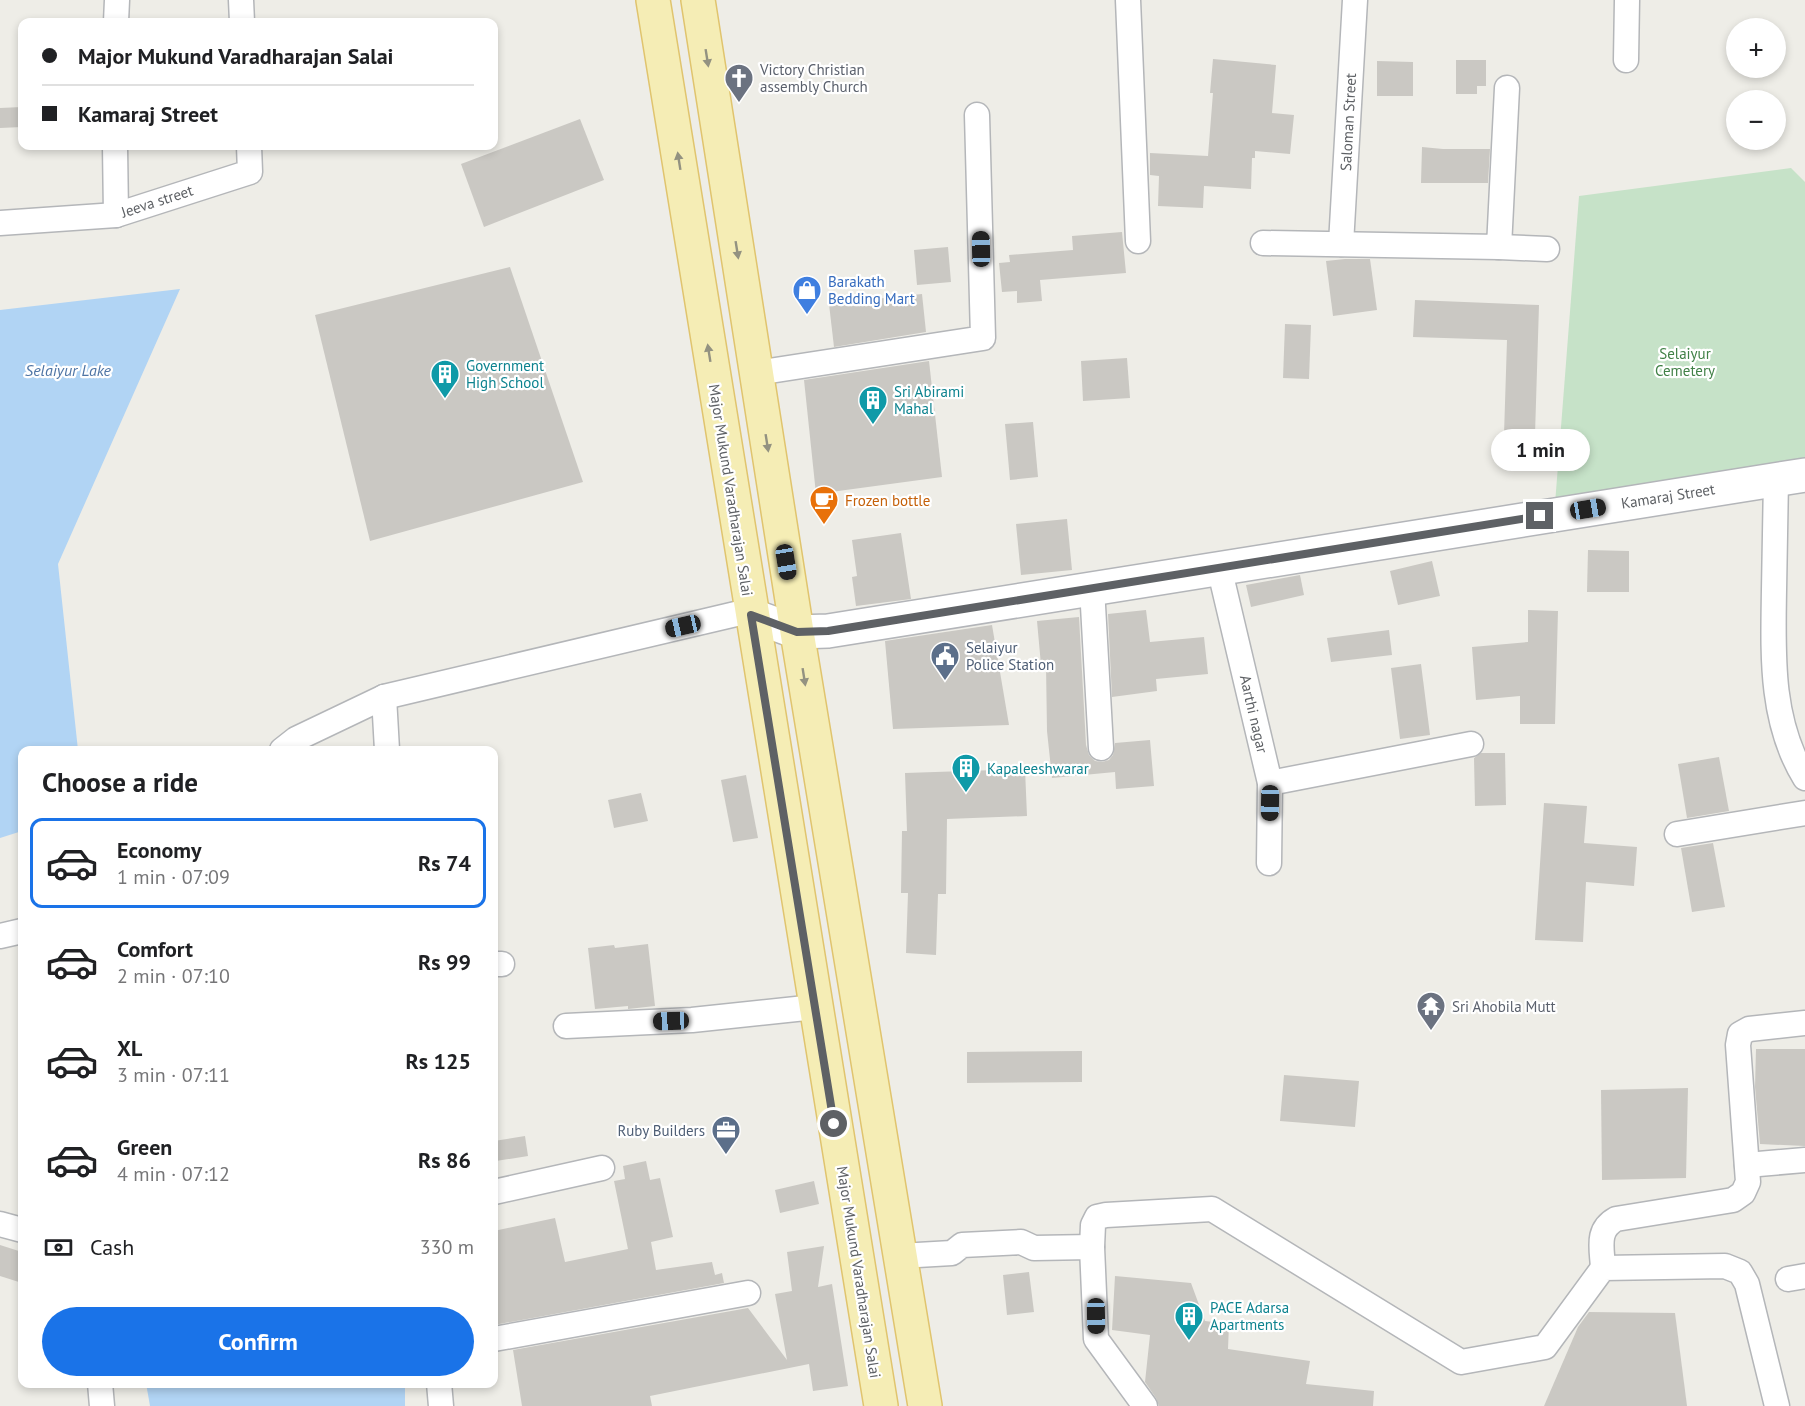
<!DOCTYPE html>
<meta charset="utf-8">
<style>
:root{--surface:#fff;--page:#f6f6f6;--text:#202124;--muted:#757577;--line:#e0e0e0;--accent:#1a73e8}
body{margin:0;font-family:"PT Sans",sans-serif;background:var(--page);color:var(--text);height:100vh;display:flex;flex-direction:column;font-size:22px;white-space:nowrap}
*{box-sizing:border-box;margin:0}
p{font-size:20px;color:var(--muted)}
.icon{flex:none;width:33px;height:33px;fill:none;stroke:currentColor;stroke-width:2;stroke-linecap:round;stroke-linejoin:round}
.map{position:relative;flex:1;overflow:hidden}
.side{position:absolute;left:18px;top:746px;width:480px;height:642px;display:flex;flex-direction:column;background:var(--surface);border-radius:12px;box-shadow:0 3px 9px #0003}
.side>*{flex:none}
.top-card{position:absolute;left:18px;top:18px;width:480px;height:132px;border-radius:12px;box-shadow:0 3px 9px #0003;display:grid;align-content:center;height:132px;padding:0 24px;background:var(--surface)}
.fabs{position:absolute;left:1726px;top:18px;display:grid;gap:12px}
.fabs a{display:grid;place-items:center;width:60px;height:60px;border-radius:50%;background:var(--surface);box-shadow:0 3px 9px #0003;font-size:30px}
.end{position:absolute;width:27px;height:27px;margin:-14px;border:8px solid #5e6165;background:#fff;box-shadow:0 0 0 3px #fff}
.from{border-radius:50%}
.bubble{position:absolute;height:42px;border-radius:21px;background:var(--surface);box-shadow:0 3px 9px #0003;font-size:20px;font-weight:600;line-height:42px;text-align:center}
.car{position:absolute;width:18px;height:36px;margin:-18px -9px;border-radius:8px;box-shadow:0 0 4px 2px #0007;background:linear-gradient(#222 24%,#8ab4d8 0 40%,#222 0 76%,#8ab4d8 0 86%,#222 0)}
.top-card b{display:flex;align-items:center;gap:21px;height:57px;font-size:22px}
.top-card b+b{border-top:2px solid var(--line)}
.top-card i{width:15px;height:15px;background:var(--text)}
ul{padding:0;list-style:none}
li{display:flex;align-items:center;gap:18px;height:90px;margin:0 12px 9px;padding:0 12px;border:3px solid transparent;border-radius:12px}
li div{flex:1}
li b{display:block;font-size:22px}
li em{font-style:normal;font-weight:600}
li.on{border-color:var(--accent)}
li>.icon{width:54px;height:54px;stroke-width:1.5}
h2{padding:0 24px;font-size:27px;line-height:72px}
.pay{display:flex;align-items:center;gap:15px;height:66px;padding:0 24px;font-size:22px}
.pay p{margin-inline-start:auto}
.primary-button{display:flex;gap:12px;margin-top:auto;padding:12px 24px}
.primary-button a{flex:1;height:69px;border-radius:36px;background:var(--accent);color:#fff;font-size:24px;font-weight:600;line-height:69px;text-align:center}
.map>svg:first-child{display:block}
.green{fill:#c6e2c8}
.water{fill:#b1d4f4}
.building{fill:#cac8c3}
.lines{fill:none;stroke-linecap:round;stroke-linejoin:round}
.street-casing{stroke:#b4b6b9;stroke-width:27}
.secondary-casing{stroke:#b3b5b9;stroke-width:36}
.primary-casing{stroke:#e0c46e;stroke-width:36}
.street{stroke:#fff;stroke-width:24}
.secondary{stroke:#fff;stroke-width:33}
.primary{stroke:#f5edb5;stroke-width:33}
.oneway{fill:#939281}
.route{stroke:#5e6165;stroke-width:8}
.labels{text-anchor:middle;dominant-baseline:central;stroke-width:4.5;stroke-linejoin:round;paint-order:stroke}
.worship-label{font-size:15px;fill:#5b616d;stroke:#fff;text-anchor:start}
.street-label{font-size:15px;fill:#5e6165;stroke:#fff}
.shop-label{font-size:15px;fill:#366cbe;stroke:#fff;text-anchor:start}
.park-label{font-size:15px;fill:#418147;stroke:#fff}
.culture-label{font-size:15px;fill:#0d838f;stroke:#fff;text-anchor:start}
.food-label{font-size:15px;fill:#c56008;stroke:#fff;text-anchor:start}
.service-label{font-size:15px;fill:#4e5e75;stroke:#fff;text-anchor:start}
.water-label{font-size:16px;font-style:italic;fill:#4f75a5;stroke:#fff}
</style>
<div class="map">
<svg width="1805" height="1406" viewBox="0 0 1805 1406">
<rect width="100%" height="100%" fill="#eeede7"/>
<polygon class="green" points="1791,168 1805,182 1805,464 1555,504 1579,196"/>
<g class="water">
<polygon points="180,289 58,564 78,750 22,750 22,831 0,838 0,310"/>
<polygon points="146,1383 405,1383 405,1406 150,1406"/>
</g>
<g class="building">
<polygon points="1213,59 1276,65 1272,113 1294,115 1290,154 1255,151 1255,158 1252,158 1251,189 1204,186 1203,208 1158,206 1159,176 1150,175 1150,153 1208,156 1213,93 1210,93"/>
<polygon points="1456,60 1486,60 1486,86 1477,86 1477,94 1456,94"/>
<polygon points="1377,61 1413,62 1413,96 1377,96"/>
<polygon points="22,107 22,127 0,128 0,108"/>
<polygon points="580,119 604,180 484,227 461,164"/>
<polygon points="1422,147 1443,149 1490,149 1488,183 1421,183"/>
<polygon points="1122,232 1126,273 1040,280 1042,301 1017,303 1017,291 1002,292 999,263 1010,262 1009,255 1073,250 1072,236"/>
<polygon points="948,247 951,282 917,285 914,250"/>
<polygon points="1345,259 1370,259 1377,310 1333,316 1326,261"/>
<polygon points="510,267 583,482 370,541 315,315"/>
<polygon points="922,294 926,332 834,347 829,304"/>
<polygon points="1415,300 1539,305 1534,467 1503,466 1507,340 1413,337"/>
<polygon points="1285,324 1311,325 1309,379 1283,378"/>
<polygon points="1127,358 1130,398 1083,401 1081,361"/>
<polygon points="929,361 942,477 816,494 804,380"/>
<polygon points="1033,422 1038,477 1010,480 1005,424"/>
<polygon points="1067,519 1072,570 1021,575 1016,524"/>
<polygon points="901,533 911,599 856,606 852,577 857,576 852,540"/>
<polygon points="1588,550 1629,551 1629,592 1587,592"/>
<polygon points="1432,561 1440,596 1398,605 1390,571"/>
<polygon points="1300,575 1304,595 1251,607 1246,585"/>
<polygon points="1146,610 1150,642 1204,637 1208,674 1156,679 1157,691 1112,697 1108,614"/>
<polygon points="1528,610 1558,611 1555,724 1520,724 1520,696 1476,700 1472,647 1528,642"/>
<polygon points="1079,617 1086,745 1089,755 1095,761 1102,762 1109,760 1113,755 1115,743 1150,740 1154,786 1116,789 1115,772 1052,778 1047,731 1046,665 1041,665 1037,621"/>
<polygon points="992,625 1009,725 893,729 885,641"/>
<polygon points="1389,630 1392,655 1331,662 1327,638"/>
<polygon points="1421,664 1430,735 1400,739 1391,668"/>
<polygon points="1481,753 1505,753 1506,805 1475,806 1474,758"/>
<polygon points="1719,757 1729,811 1687,818 1678,764"/>
<polygon points="1025,769 1027,816 947,819 946,894 938,894 936,955 906,953 908,893 901,893 902,831 907,831 905,773"/>
<polygon points="746,775 758,838 733,842 721,780"/>
<polygon points="641,793 648,821 614,828 608,800"/>
<polygon points="1544,803 1587,806 1584,843 1637,847 1634,886 1586,882 1583,942 1535,940"/>
<polygon points="1713,843 1725,907 1692,912 1681,848"/>
<polygon points="648,944 655,1006 628,1009 628,1006 595,1009 588,948 614,945 615,948"/>
<polygon points="1756,1049 1805,1049 1805,1146 1760,1144 1755,1087"/>
<polygon points="1082,1051 1082,1082 967,1083 967,1052"/>
<polygon points="1284,1075 1359,1081 1355,1127 1280,1121"/>
<polygon points="1688,1088 1686,1178 1602,1180 1601,1090"/>
<polygon points="525,1136 528,1156 496,1161 494,1141"/>
<polygon points="646,1161 650,1180 660,1178 673,1237 651,1242 656,1270 712,1262 715,1275 722,1273 724,1283 494,1325 494,1231 555,1218 565,1262 628,1249 614,1181 625,1179 623,1166"/>
<polygon points="814,1181 819,1204 780,1213 775,1190"/>
<polygon points="0,1245 22,1252 22,1283 0,1276"/>
<polygon points="824,1246 818,1287 832,1284 848,1386 813,1391 809,1364 650,1396 652,1406 522,1406 513,1350 748,1308 787,1360 775,1294 792,1291 787,1252"/>
<polygon points="1029,1272 1034,1312 1007,1315 1003,1275"/>
<polygon points="1115,1276 1191,1283 1205,1321 1229,1324 1228,1349 1310,1361 1306,1384 1374,1391 1373,1406 1159,1406 1156,1398 1145,1382 1150,1335 1112,1330"/>
<polygon points="1589,1312 1675,1313 1687,1406 1544,1406 1578,1327"/>
</g>
<g class="lines">
<g class="street-casing">
<g id="street">
<polyline points="241,0 242,22"/>
<polyline points="1128,0 1138,241"/>
<polyline points="116,22 117,0"/>
<polyline points="1626,60 1627,0"/>
<polyline points="115,146 116,215"/>
<polyline points="0,223 116,215 250,172 249,146"/>
<polyline points="1263,243 1499,247 1507,88"/>
<polyline points="1341,244 1355,0"/>
<polyline points="1499,247 1547,249"/>
<polyline points="756,373 983,338 977,115"/>
<path d="M 1776,479 C 1775,516 1775,553 1774,590 C 1773,654 1770,721 1805,778"/>
<polyline points="1219,567 1270,783 1269,863"/>
<polyline points="1092,588 1101,748"/>
<polyline points="384,697 387,750"/>
<polyline points="282,750 296,739 384,697 740,613 751,615"/>
<polyline points="1270,783 1471,744"/>
<polyline points="1677,834 1805,813"/>
<polyline points="0,936 22,931"/>
<polyline points="494,964 502,964"/>
<polyline points="566,1026 692,1020 815,1007"/>
<polyline points="1747,1165 1805,1160"/>
<polyline points="494,1192 602,1168"/>
<polyline points="0,1224 22,1230"/>
<polyline points="1092,1247 1093,1225 1097,1217 1106,1215 1212,1209 1461,1362 1545,1347 1603,1268 1725,1266 1740,1272 1747,1284 1777,1406"/>
<polyline points="900,1256 952,1253 962,1245 1021,1242 1034,1248 1092,1247 1096,1339 1145,1406"/>
<path d="M 1603,1268 C 1602,1248 1596,1230 1616,1219 L 1733,1200 L 1743,1193 L 1748,1182 L 1738,1045 L 1740,1034 L 1749,1029 L 1805,1023"/>
<polyline points="1788,1279 1805,1276"/>
<polyline points="494,1339 748,1293"/>
<polyline points="100,1383 102,1406"/>
<polyline points="439,1383 441,1406"/>
</g>
</g>
<g class="secondary-casing">
<polyline id="secondary" points="751,615 797,632 828,631 1805,475"/>
</g>
<g class="primary-casing">
<g id="primary">
<polyline points="653,0 881,1406"/>
<polyline points="698,0 797,632 925,1406"/>
</g>
</g>
<use href="#street" class="street"/>
<use href="#secondary" class="secondary"/>
<use href="#primary" class="primary"/>
</g>
<defs><path id="oneway-solid" d="M-6-.8H1V-3.2L6.5 0L1 3.2V.8H-6Z" transform="scale(1.5)"/></defs>
<g class="oneway">
<use href="#oneway-solid" transform="translate(707 58) rotate(81)"/>
<use href="#oneway-solid" transform="translate(679 161) rotate(-99)"/>
<use href="#oneway-solid" transform="translate(737 250) rotate(81)"/>
<use href="#oneway-solid" transform="translate(709 353) rotate(-99)"/>
<use href="#oneway-solid" transform="translate(767 443) rotate(81)"/>
<use href="#oneway-solid" transform="translate(804 677) rotate(81)"/>
</g>
<g class="lines">
<polyline class="route" points="834,1124 751,615 797,632 828,631 1540,516"/>
</g>
<defs>
<g id="church-pin" transform="scale(1.5)"><path d="M0 17L-7.5 6A9.5 9.5 0 1 1 7.5 6Z" fill="#6b7280" stroke="#fff"/><path d="M-1.2-6h2.4v3.5h3.3v2.4h-3.3V6h-2.4V-.1h-3.3v-2.4h3.3Z" fill="#fff"/></g>
<g id="shop-pin" transform="scale(1.5)"><path d="M0 17L-7.5 6A9.5 9.5 0 1 1 7.5 6Z" fill="#3f7fe0" stroke="#fff"/><path d="M-5-2.5h2.3a2.7 3.5 0 0 1 5.4 0H5L5.5 6h-11ZM-1.5-2.5h3a1.5 2.3 0 0 0-3 0Z" fill="#fff"/></g>
<g id="building-pin" transform="scale(1.5)"><path d="M0 17L-7.5 6A9.5 9.5 0 1 1 7.5 6Z" fill="#0f9aa8" stroke="#fff"/><path d="M-4-6H4V6H1V3H-1V6H-4ZM-2.5-4.3h1.7v1.8h-1.7ZM.8-4.3h1.7v1.8H.8ZM-2.5-1h1.7V.8h-1.7ZM.8-1h1.7V.8H.8Z" fill="#fff"/></g>
<g id="cafe-pin" transform="scale(1.5)"><path d="M0 17L-7.5 6A9.5 9.5 0 1 1 7.5 6Z" fill="#e8710a" stroke="#fff"/><path d="M-5.5-4.5H6V0H3Q3 3.5 0 3.5H-2.5Q-5.5 3.5-5.5 0ZM3-3.2v2h1.7v-2ZM-6 4.5H4V6H-6Z" fill="#fff"/></g>
<g id="civic-pin" transform="scale(1.5)"><path d="M0 17L-7.5 6A9.5 9.5 0 1 1 7.5 6Z" fill="#5c6f8a" stroke="#fff"/><path d="M-.6-6.5H3V-4.5H.6V-3L4-1V1h2V6H-6V1h2V-1L-.6-3ZM-1.2 2.5V6h2.4V2.5Z" fill="#fff"/></g>
<g id="temple-pin" transform="scale(1.5)"><path d="M0 17L-7.5 6A9.5 9.5 0 1 1 7.5 6Z" fill="#6b7280" stroke="#fff"/><path d="M0-6L5-2H3V0L6.5 2.5H4V6H1.5V3h-3V6H-4V2.5H-6.5L-3 0V-2H-5Z" fill="#fff"/></g>
<g id="office-pin" transform="scale(1.5)"><path d="M0 17L-7.5 6A9.5 9.5 0 1 1 7.5 6Z" fill="#5c6f8a" stroke="#fff"/><path d="M-6-3h4V-5.5h4V-3h4V5H-6ZM-1-4.5V-3h2v-1.5ZM-6 0V1H6V0Z" fill="#fff"/></g>
</defs>
<g fill-rule="evenodd">
<use href="#church-pin" x="739" y="78"/>
<use href="#shop-pin" x="807" y="290"/>
<use href="#building-pin" x="445" y="374"/>
<use href="#building-pin" x="873" y="400"/>
<use href="#cafe-pin" x="824" y="500"/>
<use href="#civic-pin" x="945" y="656"/>
<use href="#building-pin" x="966" y="768"/>
<use href="#temple-pin" x="1431" y="1006"/>
<use href="#office-pin" x="726" y="1130"/>
<use href="#building-pin" x="1189" y="1316"/>
</g>
<g class="labels">
<g class="worship-label">
<text x="760" y="69">Victory Christian<tspan x="760" dy="17">assembly Church</tspan></text>
<text x="1452" y="1006">Sri Ahobila Mutt</text>
</g>
<g class="street-label">
<text transform="translate(1348 122) rotate(-87)">Saloman Street</text>
<text transform="translate(157 201) rotate(-18)">Jeeva street</text>
<text transform="translate(731 490) rotate(81)">Major Mukund Varadharajan Salai</text>
<text transform="translate(1668 496) rotate(-9)">Kamaraj Street</text>
<text transform="translate(1254 714) rotate(77)">Aarthi nagar</text>
<text transform="translate(859 1272) rotate(81)">Major Mukund Varadharajan Salai</text>
</g>
<g class="shop-label">
<text x="828" y="281">Barakath<tspan x="828" dy="17">Bedding Mart</tspan></text>
</g>
<g class="park-label">
<text x="1685" y="353">Selaiyur<tspan x="1685" dy="17">Cemetery</tspan></text>
</g>
<g class="culture-label">
<text x="466" y="365">Government<tspan x="466" dy="17">High School</tspan></text>
<text x="894" y="391">Sri Abirami<tspan x="894" dy="17">Mahal</tspan></text>
<text x="987" y="768">Kapaleeshwarar</text>
<text x="1210" y="1307">PACE Adarsa<tspan x="1210" dy="17">Apartments</tspan></text>
</g>
<g class="food-label">
<text x="845" y="500">Frozen bottle</text>
</g>
<g class="service-label">
<text x="966" y="647">Selaiyur<tspan x="966" dy="17">Police Station</tspan></text>
<text x="705" y="1130" text-anchor="end">Ruby Builders</text>
</g>
<g class="water-label">
<text x="68" y="370">Selaiyur Lake</text>
</g>
</g>
</svg>
<div class="fabs">
<a>+</a>
<a>−</a>
</div>
<i class="end from" style="left:834px;top:1124px"></i>
<i class="end" style="left:1540px;top:516px"></i>
<div class="bubble" style="left:1491px;top:429px;width:99px">1 min</div>
<i class="car" style="left:981px;top:249px;rotate:359deg"></i>
<i class="car" style="left:1588px;top:509px;rotate:81deg"></i>
<i class="car" style="left:786px;top:562px;rotate:171deg"></i>
<i class="car" style="left:683px;top:626px;rotate:257deg"></i>
<i class="car" style="left:1270px;top:803px;rotate:181deg"></i>
<i class="car" style="left:671px;top:1021px;rotate:268deg"></i>
<i class="car" style="left:1096px;top:1316px;rotate:179deg"></i>
<div class="top-card">
<b><i class="from"></i>Major Mukund Varadharajan Salai</b>
<b><i></i>Kamaraj Street</b>
</div>
<section class="side">
<h2>Choose a ride</h2>
<ul>
<li class="on"><svg class="icon" aria-label="car" viewBox="0 0 24 24"><path d="M5 17H2v-5l4-1 3-4h7l3 4 3 1v5h-3M9 17h6M6 11h13"/><circle cx="7" cy="17" r="2"/><circle cx="17" cy="17" r="2"/></svg><div><b>Economy</b><p>1 min · 07:09</p></div><em>Rs 74</em></li>
<li><svg class="icon" aria-label="car" viewBox="0 0 24 24"><path d="M5 17H2v-5l4-1 3-4h7l3 4 3 1v5h-3M9 17h6M6 11h13"/><circle cx="7" cy="17" r="2"/><circle cx="17" cy="17" r="2"/></svg><div><b>Comfort</b><p>2 min · 07:10</p></div><em>Rs 99</em></li>
<li><svg class="icon" aria-label="car" viewBox="0 0 24 24"><path d="M5 17H2v-5l4-1 3-4h7l3 4 3 1v5h-3M9 17h6M6 11h13"/><circle cx="7" cy="17" r="2"/><circle cx="17" cy="17" r="2"/></svg><div><b>XL</b><p>3 min · 07:11</p></div><em>Rs 125</em></li>
<li><svg class="icon" aria-label="car" viewBox="0 0 24 24"><path d="M5 17H2v-5l4-1 3-4h7l3 4 3 1v5h-3M9 17h6M6 11h13"/><circle cx="7" cy="17" r="2"/><circle cx="17" cy="17" r="2"/></svg><div><b>Green</b><p>4 min · 07:12</p></div><em>Rs 86</em></li>
</ul>
<div class="pay"><svg class="icon" aria-label="cash" viewBox="0 0 24 24"><path d="M3 7h18v10H3z"/><circle cx="12" cy="12" r="2"/></svg>Cash<p>330 m</p></div>
<div class="primary-button"><a>Confirm</a></div>
</section>
</div>
